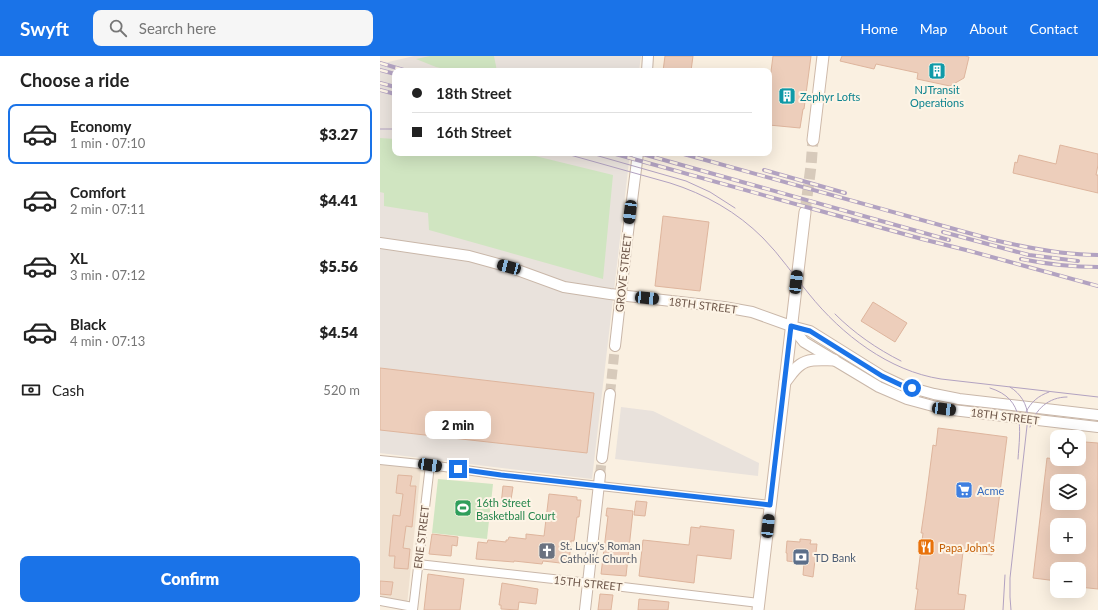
<!DOCTYPE html>
<meta charset="utf-8">
<style>
:root{--surface:#fff;--page:#f6f6f6;--text:#222;--muted:#767676;--line:#e0e0e0;--accent:#1a73e8}
body{margin:0;font-family:Lato,sans-serif;background:var(--page);color:var(--text);height:100vh;display:flex;flex-direction:column;font-size:15px;white-space:nowrap}
*{box-sizing:border-box;margin:0}
p{font-size:13px;color:var(--muted)}
.icon{flex:none;width:22px;height:22px;fill:none;stroke:currentColor;stroke-width:2;stroke-linecap:round;stroke-linejoin:round}
.map{position:relative;flex:1;overflow:hidden}
.side{display:flex;flex-direction:column;background:var(--surface);width:380px}
.side>*{flex:none}
.banner{position:absolute;left:12px;top:12px;width:380px;height:88px;border-radius:8px;box-shadow:0 4px 16px #0002;display:grid;align-content:center;height:88px;padding:0 20px;background:var(--surface)}
.controls{position:absolute;left:670px;top:374px;display:grid;gap:8px}
.controls a{display:grid;place-items:center;width:36px;height:36px;border-radius:8px;background:var(--surface);box-shadow:0 4px 16px #0002;font-size:20px}
.end{position:absolute;width:18px;height:18px;margin:-9px;border:5px solid #1a73e8;background:#fff;box-shadow:0 0 0 2px #fff}
.from{border-radius:50%}
.bubble{position:absolute;height:28px;border-radius:8px;background:var(--surface);box-shadow:0 4px 16px #0002;font-size:13px;font-weight:800;line-height:28px;text-align:center}
.car{position:absolute;width:12px;height:24px;margin:-12px -6px;border-radius:5px;box-shadow:0 0 3px 1px #0007;background:linear-gradient(#222 24%,#8ab4d8 0 40%,#222 0 76%,#8ab4d8 0 86%,#222 0)}
.banner b{display:flex;align-items:center;gap:14px;height:38px;font-size:15px}
.banner b+b{border-top:1px solid var(--line)}
.banner i{width:10px;height:10px;background:var(--text)}
ul{padding:0;list-style:none}
li{display:flex;align-items:center;gap:12px;height:60px;margin:0 8px 6px;padding:0 12px;border:2px solid transparent;border-radius:8px}
li div{flex:1}
li b{display:block;font-size:15px}
li em{font-style:normal;font-weight:800}
li.on{border-color:var(--accent)}
li>.icon{width:36px;height:36px;stroke-width:1.5}
h2{padding:0 20px;font-size:18px;line-height:48px}
.pay{display:flex;align-items:center;gap:10px;height:44px;padding:0 20px;font-size:15px}
.pay p{margin-inline-start:auto}
.primary-button{display:flex;gap:8px;margin-top:auto;padding:8px 20px}
.primary-button a{flex:1;height:46px;border-radius:8px;background:var(--accent);color:#fff;font-size:16px;font-weight:800;line-height:46px;text-align:center}
header{display:flex;align-items:center;gap:24px;box-sizing:border-box;height:56px;padding:0 20px;background:var(--accent);color:#fff}
header strong{font-size:19px}
nav{display:flex;gap:22px;margin-inline-start:auto;font-size:14px}
.search{width:280px;height:36px;background:var(--page);display:flex;align-items:center;gap:10px;box-sizing:border-box;padding:0 14px;border-radius:8px;color:var(--muted);font-size:15px}
main{display:flex;flex:1;min-height:0}
.map>svg:first-child{display:block}
.residential{fill:#f0e1d0}
.industrial{fill:#e9e2dc}
.green{fill:#d0e5c1}
.building{fill:#edcebb;stroke:#deb59d;fill-rule:evenodd}
.lines{fill:none;stroke-linecap:round;stroke-linejoin:round}
.tertiary-tunnel{stroke:#d7cabb;stroke-width:10;stroke-dasharray:10 5;stroke-linecap:butt}
.secondary-tunnel{stroke:#d7cabb;stroke-width:11;stroke-dasharray:11 5.5;stroke-linecap:butt}
.minor-casing{stroke:#c9b7a9;stroke-width:10}
.tertiary-casing{stroke:#c9b7a9;stroke-width:12}
.secondary-casing{stroke:#ceb9a9;stroke-width:13}
.minor{stroke:#fff;stroke-width:8}
.tertiary{stroke:#fff;stroke-width:10}
.secondary{stroke:#fff;stroke-width:11}
.tram{stroke:#b2a2c1;stroke-width:1}
.rail-casing{stroke:#b2a2c1;stroke-width:4}
.rail{stroke:#fdf4e6;stroke-width:2.5;stroke-dasharray:8;stroke-linecap:butt}
.route{stroke:#1a73e8;stroke-width:5}
.labels{text-anchor:middle;dominant-baseline:central;stroke-width:4;stroke-linejoin:round;paint-order:stroke}
.culture-label{font-size:11px;fill:#0d838f;stroke:#fdf4e6}
.street-label{font-size:11px;fill:#6e574a;stroke:#fdf4e6}
.shop-label{font-size:11px;fill:#366cbe;stroke:#fdf4e6;text-anchor:start}
.leisure-label{font-size:11px;fill:#27864d;stroke:#fdf4e6;text-anchor:start}
.worship-label{font-size:11px;fill:#5b616d;stroke:#fdf4e6;text-anchor:start}
.food-label{font-size:11px;fill:#c56008;stroke:#fdf4e6;text-anchor:start}
.service-label{font-size:11px;fill:#4e5e75;stroke:#fdf4e6;text-anchor:start}
</style>
<header>
<strong>Swyft</strong>
<div class="search"><svg class="icon" aria-label="search" viewBox="0 0 24 24"><circle cx="10" cy="10" r="6"/><path d="M15 15l6 6"/></svg>Search here</div>
<nav><a>Home</a><a>Map</a><a>About</a><a>Contact</a></nav>
</header>
<main>
<section class="side">
<h2>Choose a ride</h2>
<ul>
<li class="on"><svg class="icon" aria-label="car" viewBox="0 0 24 24"><path d="M5 17H2v-5l4-1 3-4h7l3 4 3 1v5h-3M9 17h6M6 11h13"/><circle cx="7" cy="17" r="2"/><circle cx="17" cy="17" r="2"/></svg><div><b>Economy</b><p>1 min · 07:10</p></div><em>$3.27</em></li>
<li><svg class="icon" aria-label="car" viewBox="0 0 24 24"><path d="M5 17H2v-5l4-1 3-4h7l3 4 3 1v5h-3M9 17h6M6 11h13"/><circle cx="7" cy="17" r="2"/><circle cx="17" cy="17" r="2"/></svg><div><b>Comfort</b><p>2 min · 07:11</p></div><em>$4.41</em></li>
<li><svg class="icon" aria-label="car" viewBox="0 0 24 24"><path d="M5 17H2v-5l4-1 3-4h7l3 4 3 1v5h-3M9 17h6M6 11h13"/><circle cx="7" cy="17" r="2"/><circle cx="17" cy="17" r="2"/></svg><div><b>XL</b><p>3 min · 07:12</p></div><em>$5.56</em></li>
<li><svg class="icon" aria-label="car" viewBox="0 0 24 24"><path d="M5 17H2v-5l4-1 3-4h7l3 4 3 1v5h-3M9 17h6M6 11h13"/><circle cx="7" cy="17" r="2"/><circle cx="17" cy="17" r="2"/></svg><div><b>Black</b><p>4 min · 07:13</p></div><em>$4.54</em></li>
</ul>
<div class="pay"><svg class="icon" aria-label="cash" viewBox="0 0 24 24"><path d="M3 7h18v10H3z"/><circle cx="12" cy="12" r="2"/></svg>Cash<p>520 m</p></div>
<div class="primary-button"><a>Confirm</a></div>
</section>
<div class="map">
<svg width="718" height="554" viewBox="0 0 718 554">
<rect width="100%" height="100%" fill="#faf0e1"/>
<polygon class="residential" points="0,407 41,412 27,549 0,546"/>
<g class="industrial">
<polygon points="34,0 261,0 259,15 15,15 15,97 250,97 212,423 0,397 0,8"/>
<polygon points="241,351 273,355 379,407 378,420 235,403"/>
</g>
<g class="green">
<polygon points="50,0 114,0 117,15 73,15 56,11 36,3"/>
<polygon points="0,82 15,83 15,97 143,97 233,119 223,223 49,174 48,157 4,150 4,137 0,136"/>
<polygon points="58,423 113,428 107,483 52,477"/>
</g>
<g class="building">
<polygon points="285,0 313,0 311,15 283,15"/>
<polygon points="393,0 431,0 424,53 423,53 420,72 389,69 389,31"/>
<polygon points="462,0 585,0 589,1 584,22 570,30 537,23 538,17 496,8 494,13 460,5"/>
<polygon points="680,89 718,98 718,109 716,119 718,119 718,137 633,117 635,106 637,107 639,99 676,108"/>
<polygon points="283,160 329,166 320,235 275,230"/>
<polygon points="493,246 527,267 515,286 481,265"/>
<polygon points="0,312 214,337 207,397 0,374"/>
<polygon points="558,372 627,381 612,499 583,496 578,538 586,539 584,554 535,554 538,533 536,533 543,477 541,477 546,443 553,389 556,390"/>
<path d="M 705,386 L 718,387 L 718,533 L 699,531 L 699,513 L 677,513 L 677,525 L 653,522 L 667,402 L 703,406 ZM 677,425 L 699,425 L 699,447 L 677,447 ZM 677,469 L 699,469 L 699,491 L 677,491 Z"/>
<polygon points="18,419 32,420 30,430 36,430 32,471 26,470 23,492 30,493 28,513 14,512 15,500 9,500 13,459 20,460 23,438 16,437"/>
<polygon points="123,430 133,431 130,450 121,449"/>
<polygon points="169,438 197,441 197,444 201,444 199,461 197,461 194,485 191,485 189,508 163,505 162,508 134,505 134,506 96,503 98,486 107,487 108,484 126,486 126,484 128,484 129,481 146,483 146,478 164,480"/>
<polygon points="256,445 267,446 265,460 254,459"/>
<polygon points="227,452 253,455 246,520 221,518 228,460 226,460"/>
<polygon points="320,470 354,474 351,503 317,499 314,527 259,520 263,484 309,489 311,471 320,472"/>
<polygon points="52,478 78,481 77,490 72,489 71,500 49,498"/>
<polygon points="420,483 431,484 430,488 437,488 433,521 423,519 424,507 407,505 407,497 406,497 407,485 420,486"/>
<polygon points="48,518 84,523 80,554 44,554"/>
<polygon points="0,525 13,526 11,539 0,538"/>
<polygon points="122,527 158,533 156,548 139,546 138,554 121,553 121,549 119,549"/>
<polygon points="220,538 233,539 231,554 218,554"/>
<polygon points="259,543 289,546 288,554 258,554"/>
</g>
<g class="lines">
<g class="tertiary-tunnel">
<polyline points="230,338 235,290"/>
<polyline points="220,419 222,402"/>
</g>
<polyline class="secondary-tunnel" points="425,156 431,110 433,84"/>
<g class="minor-casing">
<g id="minor">
<polyline points="0,404 50,409 121,419 390,449"/>
<polyline points="38,508 209,527 379,547"/>
<polyline points="0,545 33,551"/>
<polyline points="33,554 50,409"/>
</g>
</g>
<g class="tertiary-casing">
<g id="tertiary">
<polyline points="267,15 268,0"/>
<polyline points="0,187 89,200 129,211 184,231 230,238 344,251 372,256 411,270 430,275 502,320 521,329 554,338 579,343 718,359"/>
<polyline points="411,270 424,286 499,331 527,343 564,353 718,371"/>
<polyline points="235,290 247,184 258,97"/>
<polyline points="222,402 230,338"/>
<polyline points="205,554 220,419"/>
</g>
</g>
<g class="secondary-casing">
<g id="secondary">
<polyline points="433,84 443,0"/>
<path d="M 405,326 C 410,320 414,313 420,309 C 429,302 443,304 454,304"/>
<polyline points="378,554 425,156"/>
</g>
</g>
<use href="#minor" class="minor"/>
<use href="#tertiary" class="tertiary"/>
<use href="#secondary" class="secondary"/>
<g class="tram">
<polyline points="0,73 15,73"/>
<path d="M 183,97 L 290,127 C 325,138 357,156 383,182 C 400,199 413,219 429,238 C 462,279 509,315 561,323 L 718,341"/>
<polyline points="208,97 306,125 330,136 355,152"/>
<path d="M 455,258 C 474,277 497,293 521,305"/>
<path d="M 630,331 C 641,338 647,348 648,361 L 630,522 L 630,541 L 631,554"/>
<path d="M 610,332 C 646,343 640,373 638,403"/>
<path d="M 646,356 C 651,346 658,340 669,336"/>
<path d="M 650,371 C 655,353 669,341 687,341"/>
<polyline points="623,554 625,519"/>
</g>
<g class="rail-casing">
<g id="rail">
<polyline points="0,7 27,15"/>
<polyline points="0,14 15,18"/>
<polyline points="0,27 15,31"/>
<polyline points="0,34 15,38"/>
<polyline points="232,97 437,154 542,183 586,194 718,230"/>
<polyline points="259,97 569,184"/>
<path d="M 300,97 L 614,184 C 648,192 683,199 718,199"/>
<polyline points="384,114 465,137"/>
<polyline points="563,176 649,199 698,205"/>
<path d="M 641,203 C 666,208 692,211 718,211"/>
</g>
</g>
<use href="#rail" class="rail"/>
</g>
<g class="lines">
<polyline class="route" points="78,413 121,419 390,449 411,270 430,275 502,320 521,329 532,332"/>
</g>
<defs>
<g id="building-square" transform="scale(0.9)"><rect x="-9" y="-9" width="18" height="18" rx="4" fill="#0f9aa8" stroke="#fdf4e6"/><path d="M-4-6H4V6H1V3H-1V6H-4ZM-2.5-4.3h1.7v1.8h-1.7ZM.8-4.3h1.7v1.8H.8ZM-2.5-1h1.7V.8h-1.7ZM.8-1h1.7V.8H.8Z" fill="#fff"/></g>
<g id="supermarket-square" transform="scale(0.9)"><rect x="-9" y="-9" width="18" height="18" rx="4" fill="#3f7fe0" stroke="#fdf4e6"/><path d="M-6-5.5h2.5l.6 2H6L4.5 2H-2.5L-4.4-4H-6ZM-1.5 3.2a1.3 1.3 0 1 0 .1 0ZM3 3.2a1.3 1.3 0 1 0 .1 0Z" fill="#fff"/></g>
<g id="stadium-square" transform="scale(0.9)"><rect x="-9" y="-9" width="18" height="18" rx="4" fill="#2e9e5b" stroke="#fdf4e6"/><path d="M0-5a6.5 5 0 1 0 0 10a6.5 5 0 1 0 0-10ZM-3.5-1.8h7v3.6h-7Z" fill="#fff"/></g>
<g id="restaurant-square" transform="scale(0.9)"><rect x="-9" y="-9" width="18" height="18" rx="4" fill="#e8710a" stroke="#fdf4e6"/><path d="M-5-6h1v4h1v-4h1v4h1v-4h1v5L-1.5 .5V6h-2V.5L-5-1ZM5-6V6H3V1.5H1.5Q1.5-4 5-6Z" fill="#fff"/></g>
<g id="church-square" transform="scale(0.9)"><rect x="-9" y="-9" width="18" height="18" rx="4" fill="#6b7280" stroke="#fdf4e6"/><path d="M-1.2-6h2.4v3.5h3.3v2.4h-3.3V6h-2.4V-.1h-3.3v-2.4h3.3Z" fill="#fff"/></g>
<g id="bank-square" transform="scale(0.9)"><rect x="-9" y="-9" width="18" height="18" rx="4" fill="#5c6f8a" stroke="#fdf4e6"/><path d="M-6-4H6V4H-6ZM0-2.3a2.3 2.3 0 1 0 0 4.6a2.3 2.3 0 1 0 0-4.6Z" fill="#fff"/></g>
</defs>
<g fill-rule="evenodd">
<use href="#building-square" x="557" y="15"/>
<use href="#building-square" x="407" y="40"/>
<use href="#supermarket-square" x="584" y="434"/>
<use href="#stadium-square" x="83" y="452"/>
<use href="#restaurant-square" x="546" y="491"/>
<use href="#church-square" x="167" y="495"/>
<use href="#bank-square" x="421" y="501"/>
</g>
<g class="labels">
<g class="culture-label">
<text x="557" y="33">NJTransit<tspan x="557" dy="13">Operations</tspan></text>
<text x="420" y="40" text-anchor="start">Zephyr Lofts</text>
</g>
<g class="street-label">
<text transform="translate(243 217) rotate(-84)">GROVE STREET</text>
<text transform="translate(323 249) rotate(7)">18TH STREET</text>
<text transform="translate(625 360) rotate(7)">18TH STREET</text>
<text transform="translate(41 481) rotate(-83)">ERIE STREET</text>
<text transform="translate(208 527) rotate(6)">15TH STREET</text>
</g>
<g class="shop-label">
<text x="597" y="434">Acme</text>
</g>
<g class="leisure-label">
<text x="96" y="446">16th Street<tspan x="96" dy="13">Basketball Court</tspan></text>
</g>
<g class="worship-label">
<text x="180" y="489">St. Lucy's Roman<tspan x="180" dy="13">Catholic Church</tspan></text>
</g>
<g class="food-label">
<text x="559" y="491">Papa John's</text>
</g>
<g class="service-label">
<text x="434" y="501">TD Bank</text>
</g>
</g>
</svg>
<div class="controls">
<a><svg class="icon" aria-label="locate" viewBox="0 0 24 24"><circle cx="12" cy="12" r="6"/><path d="M12 2v4M12 18v4M2 12h4M18 12h4"/></svg></a>
<a><svg class="icon" aria-label="layers" viewBox="0 0 24 24"><path d="M12 4l9 5-9 5-9-5zM3 14l9 5 9-5"/></svg></a>
<a>+</a>
<a>−</a>
</div>
<i class="end from" style="left:532px;top:332px"></i>
<i class="end" style="left:78px;top:413px"></i>
<div class="bubble" style="left:45px;top:355px;width:66px">2 min</div>
<i class="car" style="left:250px;top:156px;rotate:187deg"></i>
<i class="car" style="left:129px;top:211px;rotate:285deg"></i>
<i class="car" style="left:416px;top:226px;rotate:7deg"></i>
<i class="car" style="left:267px;top:242px;rotate:96deg"></i>
<i class="car" style="left:564px;top:353px;rotate:97deg"></i>
<i class="car" style="left:50px;top:409px;rotate:98deg"></i>
<i class="car" style="left:388px;top:470px;rotate:6deg"></i>
<div class="banner">
<b><i class="from"></i>18th Street</b>
<b><i></i>16th Street</b>
</div>
</div>
</main>
